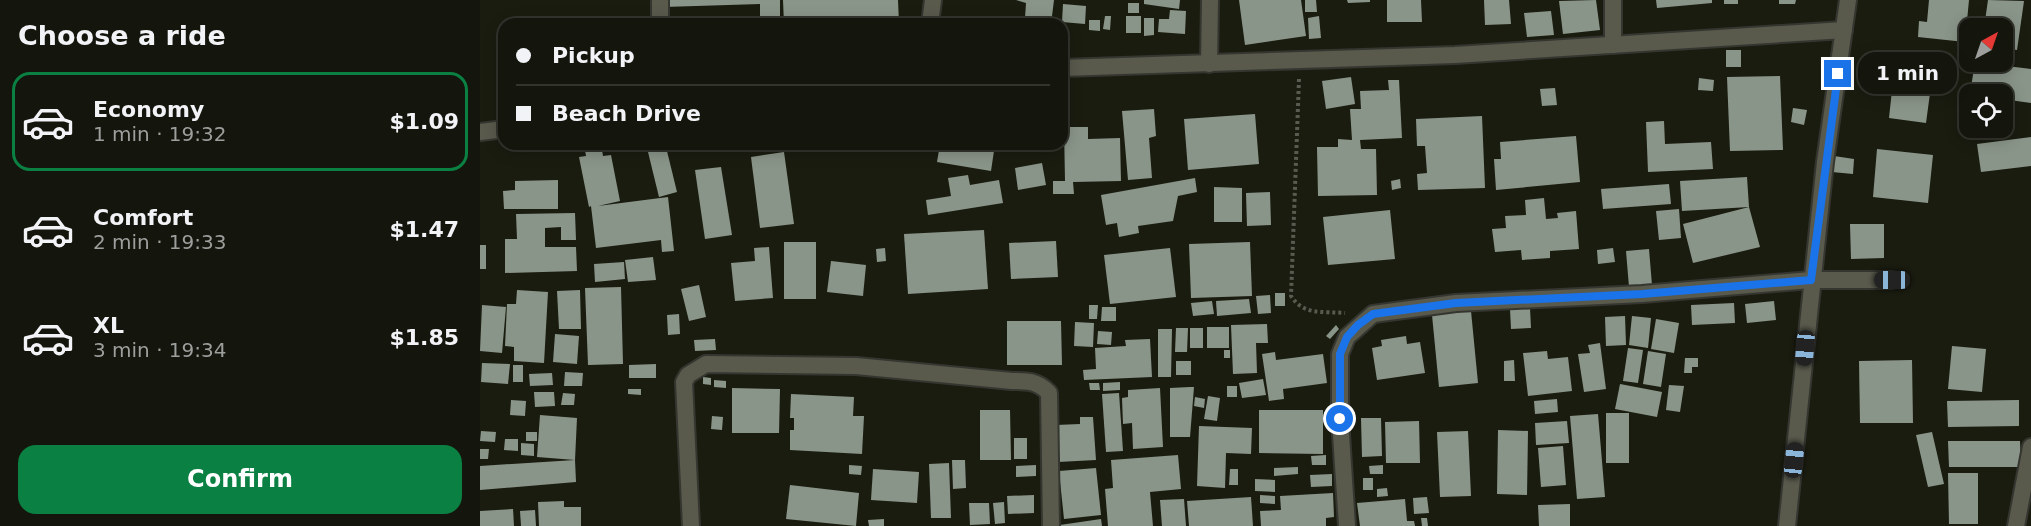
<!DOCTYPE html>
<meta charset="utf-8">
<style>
:root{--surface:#14150c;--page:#21221a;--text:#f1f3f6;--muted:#9d9f9d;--line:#33342d;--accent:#0b8043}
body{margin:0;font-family:"DejaVu Sans",sans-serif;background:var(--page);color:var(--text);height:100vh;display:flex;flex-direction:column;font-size:22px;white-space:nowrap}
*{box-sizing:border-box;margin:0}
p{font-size:20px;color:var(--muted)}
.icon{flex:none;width:33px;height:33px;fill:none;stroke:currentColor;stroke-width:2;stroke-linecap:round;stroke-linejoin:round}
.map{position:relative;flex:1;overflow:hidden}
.details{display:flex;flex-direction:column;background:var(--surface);width:480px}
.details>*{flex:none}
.guide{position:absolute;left:18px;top:18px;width:570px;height:132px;border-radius:18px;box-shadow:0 3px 15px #0003,0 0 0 2px var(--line);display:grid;align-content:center;height:132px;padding:0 18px;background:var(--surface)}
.needle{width:39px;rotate:40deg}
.controls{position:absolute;left:1479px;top:18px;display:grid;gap:12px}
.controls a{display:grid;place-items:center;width:54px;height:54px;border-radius:12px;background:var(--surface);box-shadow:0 3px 15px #0003,0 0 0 2px var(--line);font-size:30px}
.end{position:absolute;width:27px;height:27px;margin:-14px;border:8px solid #1a73e8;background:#fff;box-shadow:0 0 0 3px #fff}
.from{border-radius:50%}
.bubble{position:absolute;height:42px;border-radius:18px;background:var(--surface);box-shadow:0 3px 15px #0003,0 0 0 2px var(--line);font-size:20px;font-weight:600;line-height:42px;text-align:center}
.car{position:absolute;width:18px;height:36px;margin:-18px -9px;border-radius:8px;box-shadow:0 0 4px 2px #0007;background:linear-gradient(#222 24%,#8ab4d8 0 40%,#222 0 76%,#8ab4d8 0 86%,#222 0)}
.guide b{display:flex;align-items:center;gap:21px;height:57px;font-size:22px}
.guide b+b{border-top:2px solid var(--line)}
.guide i{width:15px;height:15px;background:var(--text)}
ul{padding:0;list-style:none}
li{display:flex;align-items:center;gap:18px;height:99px;margin:0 12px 9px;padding:0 6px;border:3px solid transparent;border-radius:18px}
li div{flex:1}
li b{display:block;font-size:22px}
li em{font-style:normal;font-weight:600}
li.selected{border-color:var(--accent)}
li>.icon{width:54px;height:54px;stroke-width:1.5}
h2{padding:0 18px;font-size:27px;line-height:72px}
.cta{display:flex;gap:12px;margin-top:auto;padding:12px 18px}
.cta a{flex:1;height:69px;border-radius:18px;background:var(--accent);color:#fff;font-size:24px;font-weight:600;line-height:69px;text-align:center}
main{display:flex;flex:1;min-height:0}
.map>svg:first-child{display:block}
.building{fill:#8a9589}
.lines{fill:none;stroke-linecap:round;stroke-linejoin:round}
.minor-casing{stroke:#353630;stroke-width:20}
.tertiary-casing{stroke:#353630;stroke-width:20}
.path{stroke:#5a5b50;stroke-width:4;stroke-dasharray:3 3;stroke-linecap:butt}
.minor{stroke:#595a4c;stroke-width:16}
.tertiary{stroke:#595a4c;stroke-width:16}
.route{stroke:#1a73e8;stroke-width:8}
</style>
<main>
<section class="details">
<h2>Choose a ride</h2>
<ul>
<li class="selected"><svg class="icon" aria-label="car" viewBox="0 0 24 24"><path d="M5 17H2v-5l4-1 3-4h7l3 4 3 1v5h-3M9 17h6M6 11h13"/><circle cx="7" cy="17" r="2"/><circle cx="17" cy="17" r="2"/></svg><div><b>Economy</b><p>1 min · 19:32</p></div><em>$1.09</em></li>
<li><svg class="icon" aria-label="car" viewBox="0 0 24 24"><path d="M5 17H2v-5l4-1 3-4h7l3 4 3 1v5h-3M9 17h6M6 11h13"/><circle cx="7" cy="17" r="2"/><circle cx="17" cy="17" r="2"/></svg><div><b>Comfort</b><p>2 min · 19:33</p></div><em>$1.47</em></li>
<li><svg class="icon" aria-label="car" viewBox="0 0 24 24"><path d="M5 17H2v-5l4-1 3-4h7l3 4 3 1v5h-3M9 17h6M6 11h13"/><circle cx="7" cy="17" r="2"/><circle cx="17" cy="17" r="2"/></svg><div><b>XL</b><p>3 min · 19:34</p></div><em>$1.85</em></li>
</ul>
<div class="cta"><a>Confirm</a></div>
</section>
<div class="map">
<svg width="1551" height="526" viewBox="0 0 1551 526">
<rect width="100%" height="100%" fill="#1b1c10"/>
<g class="building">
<polygon points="184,0 300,0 300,24 268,24 280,17 280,4 184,7"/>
<polygon points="303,0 418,0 419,24 304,24"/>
<polygon points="536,0 574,0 571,24 555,24 555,19 545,18 546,3"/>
<polygon points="664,0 700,0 699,9 664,4"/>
<polygon points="759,0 821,0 826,36 765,45"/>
<polygon points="825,0 836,0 837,12 825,12"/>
<polygon points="867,0 890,0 890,2 868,3"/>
<polygon points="907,0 941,0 942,22 907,22"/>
<polygon points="1004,0 1029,0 1031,24 1005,25"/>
<polygon points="1116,0 1120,30 1083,34 1079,1"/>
<polygon points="1176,0 1232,0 1232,3 1177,8"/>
<rect x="1244" y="0" width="14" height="4"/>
<polygon points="1299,0 1316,0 1315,4 1299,4"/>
<polygon points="1449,0 1489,0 1485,42 1438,37 1439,21 1447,22"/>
<polygon points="1508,0 1544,1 1537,50 1522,48 1522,28 1504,28"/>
<rect x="648" y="3" width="11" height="10"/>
<polygon points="583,4 606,6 605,24 582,22"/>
<polygon points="690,10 706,11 705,34 678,32 679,19 689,19"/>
<polygon points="1071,11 1074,35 1047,37 1044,13"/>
<polygon points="625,16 631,16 630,30 623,29"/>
<rect x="646" y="16" width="15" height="17"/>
<polygon points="839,16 841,38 829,39 828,18"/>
<polygon points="264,17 264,24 219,24 219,23"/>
<polygon points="664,18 674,18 674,35 664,36"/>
<polygon points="609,20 620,20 620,31 609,30"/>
<rect x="1246" y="50" width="15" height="17"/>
<polygon points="1415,51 1455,56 1446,123 1409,118 1412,90 1402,89 1406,59 1414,61"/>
<polygon points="1495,62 1551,69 1551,103 1522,99 1522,94 1490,94"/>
<polygon points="1300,76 1303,150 1250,151 1247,77"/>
<polygon points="871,77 875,104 846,109 842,81"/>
<polygon points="1219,78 1234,80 1233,91 1218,90"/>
<polygon points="908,80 919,80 922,138 880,140 881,149 896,149 897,195 838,196 837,147 858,147 858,139 872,140 870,109 881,109 880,91 909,90"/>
<polygon points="1075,88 1077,105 1062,106 1060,89"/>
<polygon points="1313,108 1327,110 1324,125 1311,122"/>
<polygon points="674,109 676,136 669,138 672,178 648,180 642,111"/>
<polygon points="775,114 779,164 708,170 704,119"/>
<polygon points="1002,116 1005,188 938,190 937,174 947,173 945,146 937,146 936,119"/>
<polygon points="1184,121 1185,144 1231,142 1233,169 1168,172 1166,122"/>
<polygon points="584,127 608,127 608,139 640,138 641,181 593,182 594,194 573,194 573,181 585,181"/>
<polygon points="1096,136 1100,182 1016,190 1014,159 1021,159 1020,142"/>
<polygon points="1551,137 1551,166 1501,172 1497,144"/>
<polygon points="104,144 121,144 123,156 131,155 140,201 118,206 188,197 194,251 182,252 181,240 116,248 111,206 109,207 99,157 106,156"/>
<polygon points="460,144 515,144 511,171 457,162"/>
<polygon points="186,147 197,192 179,197 168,152"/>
<polygon points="1397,149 1453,155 1448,203 1393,197"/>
<polygon points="304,152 314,224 280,228 271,157"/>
<polygon points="1354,156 1374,159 1373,174 1352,172"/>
<polygon points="562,163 566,185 538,190 535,168"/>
<polygon points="241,167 252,235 225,239 215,170"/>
<polygon points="488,175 490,185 519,180 523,203 448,215 446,200 471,196 468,178"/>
<polygon points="1267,177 1269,207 1280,247 1213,263 1203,224 1269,207 1202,211 1200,181"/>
<polygon points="715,178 717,192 698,196 693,221 658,226 659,233 639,237 637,223 626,225 621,195"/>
<polygon points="920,179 921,188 912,190 911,181"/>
<polygon points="78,180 78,209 24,209 23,191 35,190 35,181"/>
<polygon points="1189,184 1191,204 1123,209 1121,189"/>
<polygon points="734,187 762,188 762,222 734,222"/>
<polygon points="790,192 791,225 767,226 766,193"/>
<polygon points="1064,198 1066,219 1078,218 1077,213 1096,211 1099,249 1070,251 1070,258 1042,260 1041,250 1015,252 1012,229 1026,228 1025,216 1046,215 1045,200"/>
<polygon points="1199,209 1201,238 1179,240 1176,211"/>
<polygon points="910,210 915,259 848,265 843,217"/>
<polygon points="95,213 96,240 81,240 81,227 65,228 65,247 96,247 97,271 25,273 25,239 37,239 36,214"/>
<polygon points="1370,224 1404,224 1404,258 1371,259"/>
<polygon points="504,230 508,289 428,294 424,234"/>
<polygon points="576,241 578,277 531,279 529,243"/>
<rect x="304" y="242" width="32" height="57"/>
<polygon points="770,242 772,296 711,298 709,244"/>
<rect x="0" y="245" width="6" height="24"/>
<polygon points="289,247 293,298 255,301 251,263 275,261 274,248"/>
<polygon points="405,248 406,261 397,262 396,249"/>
<polygon points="690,248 696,297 630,304 624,255"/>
<polygon points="1133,248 1135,262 1118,264 1117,250"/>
<polygon points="1169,249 1172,285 1149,287 1146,251"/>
<polygon points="173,257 176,280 148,282 145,260"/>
<polygon points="351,261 386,265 383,296 347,292"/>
<polygon points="144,262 145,279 115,282 114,264"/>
<polygon points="219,285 226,317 209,321 201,289"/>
<polygon points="141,287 143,364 108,365 105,288"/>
<polygon points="37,290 68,292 64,363 34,361 34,347 25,346 27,304 36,304"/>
<polygon points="100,290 101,329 79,329 77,291"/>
<rect x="795" y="293" width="10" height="13"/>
<polygon points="790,295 791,313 778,314 776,296"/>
<polygon points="769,299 771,313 737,316 736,301"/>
<polygon points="732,301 734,314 713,316 711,303"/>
<polygon points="1294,301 1296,320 1267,323 1265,304"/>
<polygon points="1254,303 1255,323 1212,325 1211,305"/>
<polygon points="2,305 26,307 22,353 0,351"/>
<polygon points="609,305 618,305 617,319 609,319"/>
<polygon points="622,307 636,307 636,321 621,321"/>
<polygon points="1050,308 1051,328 1031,329 1030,309"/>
<polygon points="991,311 998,383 959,387 952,315"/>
<polygon points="199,314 200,334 188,335 187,315"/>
<polygon points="1145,316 1146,345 1126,346 1125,317"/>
<polygon points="1152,316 1171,318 1168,348 1149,345"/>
<polygon points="1176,319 1199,323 1194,353 1171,349"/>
<polygon points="527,321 581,321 582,365 527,365"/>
<polygon points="595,322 614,323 613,347 594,346"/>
<polygon points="787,324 788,343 776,343 777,373 753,374 751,325"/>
<polygon points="856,325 859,329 850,339 846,336"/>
<rect x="727" y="327" width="22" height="21"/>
<polygon points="696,328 708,328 707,352 695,352"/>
<rect x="710" y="328" width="13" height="20"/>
<polygon points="678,329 692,329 691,377 678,377"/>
<polygon points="618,331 632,332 631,345 617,344"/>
<polygon points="75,334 99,336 97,364 73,362"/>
<polygon points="926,336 927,344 940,342 945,373 897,380 892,348 902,346 901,340"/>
<polygon points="235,339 236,350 215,351 214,340"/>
<polygon points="670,339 672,377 604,380 603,370 616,369 615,348 646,346 645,340"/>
<polygon points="1120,343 1126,389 1104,392 1098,354 1110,353 1108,345"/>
<polygon points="1472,346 1506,349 1502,392 1468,389"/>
<polygon points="1148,348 1163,350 1158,383 1143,381"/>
<rect x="744" y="350" width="6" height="8"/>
<polygon points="1067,351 1068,359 1088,357 1092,391 1048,396 1043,353"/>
<polygon points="1168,351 1186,354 1181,387 1163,384"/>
<polygon points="795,352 796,360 843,354 847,383 803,389 804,399 789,401 782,354"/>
<polygon points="1205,358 1218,358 1218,367 1212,367 1212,373 1204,373"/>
<polygon points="1034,360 1035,381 1024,381 1024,361"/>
<polygon points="1432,360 1433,423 1380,423 1379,361"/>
<rect x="696" y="361" width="15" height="14"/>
<polygon points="2,363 30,364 28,384 1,382"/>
<polygon points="176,364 176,378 149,378 149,365"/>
<rect x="33" y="365" width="10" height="17"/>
<polygon points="85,372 103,373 102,386 84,386"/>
<polygon points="72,373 73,385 50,386 49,374"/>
<polygon points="223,377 231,378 231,385 223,384"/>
<polygon points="783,379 786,395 762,398 759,383"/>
<polygon points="234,380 246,381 246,388 234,387"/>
<polygon points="640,382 640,390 623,391 623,383"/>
<polygon points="609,383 619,383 620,390 610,390"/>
<polygon points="1140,384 1182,392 1177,417 1135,409"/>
<polygon points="1189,385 1204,386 1200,412 1186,410"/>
<rect x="747" y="386" width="10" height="11"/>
<polygon points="710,387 714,387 710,437 690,437 690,388"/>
<polygon points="252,388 300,389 299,433 252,433"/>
<polygon points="680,388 683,447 653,449 652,423 643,424 642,398 648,397 648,390"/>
<polygon points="148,389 161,389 161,395 148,394"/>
<polygon points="54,392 74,392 75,406 55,407"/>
<polygon points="83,393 95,394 94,405 81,405"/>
<polygon points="639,393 643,451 626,452 622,394"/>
<polygon points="311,394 374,397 373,416 384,416 382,454 310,450 310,430 314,430 314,418 310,418"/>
<polygon points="728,396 740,398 737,421 724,419"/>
<polygon points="715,397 725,399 724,408 714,406"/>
<polygon points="1077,399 1078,412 1055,414 1054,401"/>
<polygon points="31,400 46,401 45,416 30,415"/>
<polygon points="1539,400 1539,426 1468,427 1467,401"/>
<polygon points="500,410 530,410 531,460 500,460"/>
<polygon points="779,410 843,410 843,454 779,453"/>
<rect x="1126" y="413" width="23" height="50"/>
<polygon points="1118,414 1125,497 1097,499 1090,416"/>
<polygon points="60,415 97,418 95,460 57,457"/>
<polygon points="232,416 243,417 242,430 231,429"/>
<polygon points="600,417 613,417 616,460 578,462 576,425 600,424"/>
<polygon points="881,418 901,418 902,456 882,457"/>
<polygon points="939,421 940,463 906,463 905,422"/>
<polygon points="1087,421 1089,443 1056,445 1055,423"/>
<polygon points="719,426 772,428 771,454 746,453 745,488 717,486"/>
<polygon points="1018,430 1048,431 1047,495 1017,494"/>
<polygon points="1,431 16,432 15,442 0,441"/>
<polygon points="988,431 991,496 960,497 957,432"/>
<rect x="46" y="432" width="11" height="9"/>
<polygon points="1452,432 1464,484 1448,487 1436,435"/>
<rect x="534" y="438" width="13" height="21"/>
<polygon points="25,439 38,439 38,451 24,450"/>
<polygon points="1468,441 1540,441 1541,467 1469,467"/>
<polygon points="41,443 54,444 54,456 41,455"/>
<polygon points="1083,446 1086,485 1061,487 1058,448"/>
<polygon points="0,449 9,449 8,459 0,459"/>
<polygon points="698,455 701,489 670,492 673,526 628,526 625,489 633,488 631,460"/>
<polygon points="846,455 846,465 832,465 831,456"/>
<polygon points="95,460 96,482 0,490 0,466"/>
<polygon points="472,460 485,460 486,488 473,489"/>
<polygon points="469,463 471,518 451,518 449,464"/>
<polygon points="369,465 382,466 381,475 369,474"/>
<polygon points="556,465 556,476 536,477 536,466"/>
<polygon points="903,465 903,474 890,474 889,466"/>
<polygon points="818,467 818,474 794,476 794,468"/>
<polygon points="616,468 621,515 584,519 579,471"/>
<polygon points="393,469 439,472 437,503 391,500"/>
<polygon points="750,469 758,469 758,485 749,485"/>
<polygon points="1468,473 1498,473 1498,524 1469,524"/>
<polygon points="852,474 852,486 831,487 830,475"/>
<rect x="883" y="478" width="10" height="12"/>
<polygon points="775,479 795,480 795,492 775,491"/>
<polygon points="310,485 379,493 376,526 306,519"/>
<polygon points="907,488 908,496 897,497 897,489"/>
<polygon points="853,493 854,517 846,518 846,526 781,526 780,511 801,510 800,496"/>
<polygon points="554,495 554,513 528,514 527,496"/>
<polygon points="780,495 795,496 795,504 780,503"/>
<polygon points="771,497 773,526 709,526 707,501"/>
<polygon points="947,497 949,513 934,514 933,498"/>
<polygon points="704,499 706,526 682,526 680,500"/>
<polygon points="925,499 927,521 934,521 935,526 880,526 877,503"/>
<polygon points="84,501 84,507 101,507 101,526 59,526 58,502"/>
<polygon points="524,502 525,523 515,524 513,503"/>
<polygon points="489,503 509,503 510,524 490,525"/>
<polygon points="1090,504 1090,526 1059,526 1058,505"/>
<polygon points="33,509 34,526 0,526 0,511"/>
<polygon points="55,510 56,526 41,526 40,511"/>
<polygon points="941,518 947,518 948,526 942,526"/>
<polygon points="404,519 404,526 389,526 388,520"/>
<polygon points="621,519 622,526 580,526 580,525"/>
</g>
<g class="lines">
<g class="minor-casing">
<g id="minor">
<polyline points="180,24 180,0"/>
<polyline points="450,24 453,0"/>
<polyline points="1133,45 1133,0"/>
<polyline points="729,64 730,0"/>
<polyline points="582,68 975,55 1364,30"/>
<polyline points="0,132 24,129"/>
<path d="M 211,526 L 204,382 L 208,375 L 226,364 L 376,366 L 532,381 C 548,381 558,381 569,393 L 571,526"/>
<polyline points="867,526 860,419 860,354 867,337 893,314 976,303 1162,294 1331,280 1412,280"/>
<polyline points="1536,526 1551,447"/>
</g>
</g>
<g class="tertiary-casing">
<polyline id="tertiary" points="1307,526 1345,162 1368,0"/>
</g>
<path class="path" d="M 819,79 L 811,296 C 824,316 843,311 865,313"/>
<use href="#minor" class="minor"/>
<use href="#tertiary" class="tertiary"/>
</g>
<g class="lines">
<polyline class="route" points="860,419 860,354 867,337 878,325 893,314 976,303 1162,294 1331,280 1358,74"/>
</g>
</svg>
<div class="controls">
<a><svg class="needle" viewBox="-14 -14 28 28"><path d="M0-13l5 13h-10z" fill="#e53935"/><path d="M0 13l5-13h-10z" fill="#9d9f9d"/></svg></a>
<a><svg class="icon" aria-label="locate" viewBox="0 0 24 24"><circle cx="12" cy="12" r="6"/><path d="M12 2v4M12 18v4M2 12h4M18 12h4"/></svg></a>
</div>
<i class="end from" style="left:860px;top:419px"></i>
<i class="end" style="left:1358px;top:74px"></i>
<div class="bubble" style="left:1378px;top:52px;width:99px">1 min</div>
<i class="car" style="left:1412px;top:280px;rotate:270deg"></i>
<i class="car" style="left:1325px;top:348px;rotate:185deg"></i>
<i class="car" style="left:1314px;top:460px;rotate:6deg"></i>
<div class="guide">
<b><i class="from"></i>Pickup</b>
<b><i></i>Beach Drive</b>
</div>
</div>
</main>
